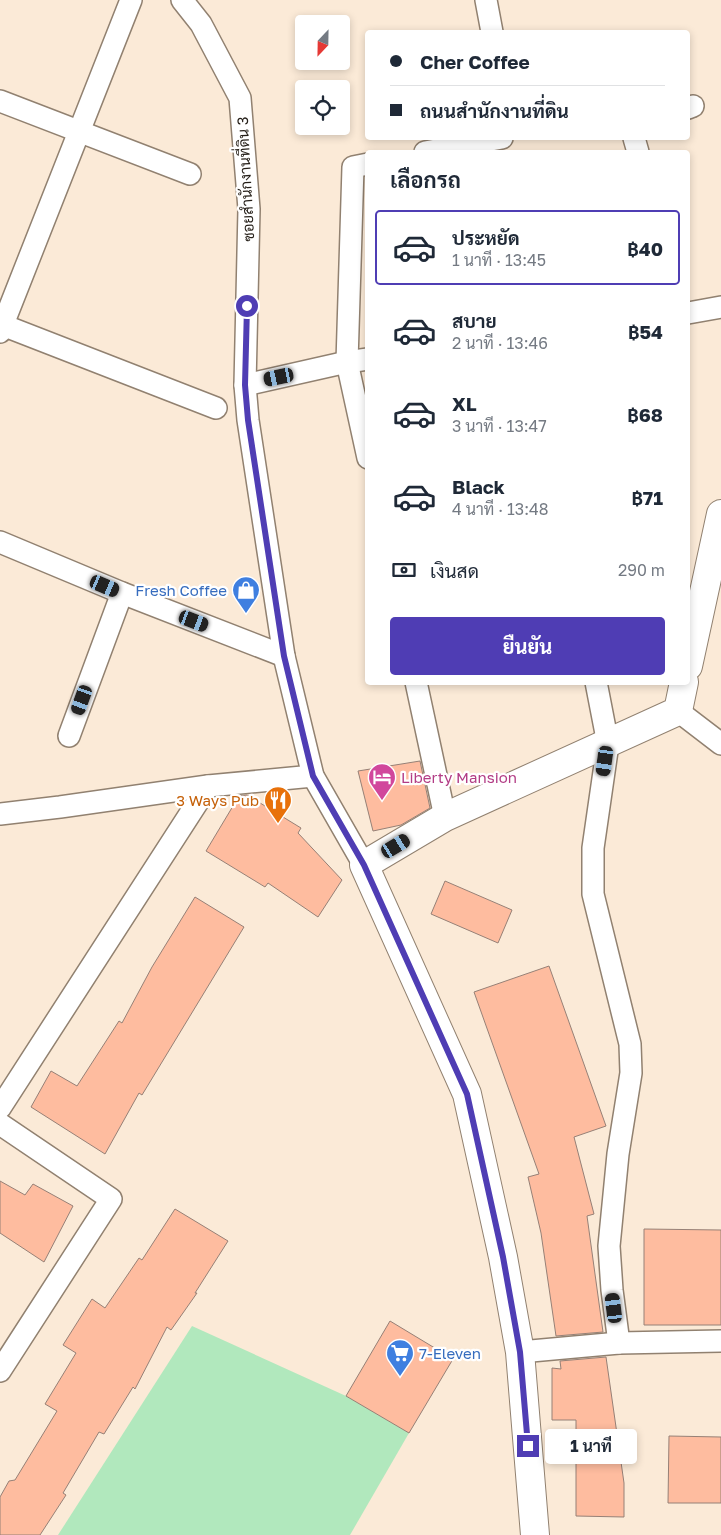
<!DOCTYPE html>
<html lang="th">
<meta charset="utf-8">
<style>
:root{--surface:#fff;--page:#f6f6f7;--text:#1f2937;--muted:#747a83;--line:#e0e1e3;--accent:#4f3db4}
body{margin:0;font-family:"Golos Text",Sarabun,sans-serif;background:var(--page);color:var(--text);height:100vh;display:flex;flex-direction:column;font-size:19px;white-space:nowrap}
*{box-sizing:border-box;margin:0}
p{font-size:16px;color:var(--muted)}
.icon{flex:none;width:28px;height:28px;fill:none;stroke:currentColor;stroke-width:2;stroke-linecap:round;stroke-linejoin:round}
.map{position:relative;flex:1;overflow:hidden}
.details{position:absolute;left:365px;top:150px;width:325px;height:535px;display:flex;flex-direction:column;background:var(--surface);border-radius:5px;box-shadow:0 2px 8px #0003}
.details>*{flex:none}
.guide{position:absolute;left:365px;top:30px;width:325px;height:110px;border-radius:5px;box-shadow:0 2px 8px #0003;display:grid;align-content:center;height:110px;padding:0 25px;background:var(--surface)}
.needle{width:32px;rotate:202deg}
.fabs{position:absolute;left:295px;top:15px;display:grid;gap:10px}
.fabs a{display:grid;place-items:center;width:55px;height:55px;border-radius:5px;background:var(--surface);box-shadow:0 2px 8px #0003;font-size:25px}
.end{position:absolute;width:22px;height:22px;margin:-11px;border:6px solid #4f3db4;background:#fff;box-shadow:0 0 0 2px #fff}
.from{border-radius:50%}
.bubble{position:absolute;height:35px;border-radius:5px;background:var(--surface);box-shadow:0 2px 8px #0003;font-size:16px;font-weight:700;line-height:35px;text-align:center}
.car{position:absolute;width:15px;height:30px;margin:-15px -8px;border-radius:6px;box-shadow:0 0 4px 1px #0007;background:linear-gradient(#222 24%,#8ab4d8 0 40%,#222 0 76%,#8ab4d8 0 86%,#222 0)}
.guide b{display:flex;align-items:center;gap:18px;height:48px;font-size:19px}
.guide b+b{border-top:1px solid var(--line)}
.guide i{width:12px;height:12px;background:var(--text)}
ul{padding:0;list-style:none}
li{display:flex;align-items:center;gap:15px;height:75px;margin:0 10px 8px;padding:0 15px;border:2px solid transparent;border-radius:5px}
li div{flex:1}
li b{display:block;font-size:19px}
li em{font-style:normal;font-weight:700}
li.active{border-color:var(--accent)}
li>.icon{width:45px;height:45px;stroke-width:1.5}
h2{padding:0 25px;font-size:22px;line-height:60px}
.pay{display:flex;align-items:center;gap:12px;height:55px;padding:0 25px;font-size:19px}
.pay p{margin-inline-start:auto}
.button{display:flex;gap:10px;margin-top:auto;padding:10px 25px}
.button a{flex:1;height:58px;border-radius:5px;background:var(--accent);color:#fff;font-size:20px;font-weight:700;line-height:58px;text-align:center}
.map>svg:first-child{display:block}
.green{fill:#b1e8bd}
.building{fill:#febc9f;stroke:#968076}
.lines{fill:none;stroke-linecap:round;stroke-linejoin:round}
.minor-casing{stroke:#918170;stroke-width:24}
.tertiary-casing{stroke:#918170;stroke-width:30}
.minor{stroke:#fff;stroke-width:21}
.tertiary{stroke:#fff;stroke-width:28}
.route{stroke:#4f3db4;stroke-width:6}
.labels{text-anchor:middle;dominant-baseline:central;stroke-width:4.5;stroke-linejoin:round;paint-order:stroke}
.street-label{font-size:15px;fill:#241e17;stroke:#fff}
.shop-label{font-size:15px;fill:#366cbe;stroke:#fff;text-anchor:end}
.hotel-label{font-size:15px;fill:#b23c85;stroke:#fff;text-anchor:start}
.food-label{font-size:15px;fill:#c56008;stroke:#fff;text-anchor:end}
</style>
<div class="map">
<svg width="721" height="1535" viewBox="0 0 721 1535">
<rect width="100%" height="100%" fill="#fbead7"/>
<polygon class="green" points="192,1326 346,1396 409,1433 350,1535 58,1535"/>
<g class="building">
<polygon points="420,761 430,808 401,825 373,831 358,771"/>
<polygon points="247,795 301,828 298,833 342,880 318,917 268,883 265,887 206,851 239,796"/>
<polygon points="445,881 512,910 498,943 431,914"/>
<polygon points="195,897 244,927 142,1095 139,1093 105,1154 31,1107 51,1071 77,1086 119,1021 122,1023 152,967"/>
<polygon points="549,966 606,1126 574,1137 594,1214 587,1216 603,1332 556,1336 541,1233 528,1177 539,1174 474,992"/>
<polygon points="0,1181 25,1195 33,1184 73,1206 44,1262 0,1233"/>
<polygon points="175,1209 228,1241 195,1293 197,1293 171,1330 167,1327 135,1389 133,1387 104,1434 99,1432 63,1493 66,1495 40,1535 0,1535 0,1497 9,1481 15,1480 57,1411 45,1404 76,1353 63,1345 92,1299 105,1308 139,1258 142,1260"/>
<polygon points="644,1229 721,1230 721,1325 644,1325"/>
<polygon points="390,1321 453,1359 409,1433 346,1396"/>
<polygon points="606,1357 624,1483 624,1517 576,1516 576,1420 552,1420 552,1368 561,1369 560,1361"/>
<polygon points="669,1436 721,1437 721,1503 668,1503"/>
</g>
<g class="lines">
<g class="minor-casing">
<g id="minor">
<polyline points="182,0 201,24 240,98 249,209 245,385 248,420 284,656 313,776 364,865"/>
<polyline points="486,0 492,32"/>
<polyline points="0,101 190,174"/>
<polyline points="688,108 693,106"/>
<polyline points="634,138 638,152"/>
<polyline points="425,152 502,138"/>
<polyline points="368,164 353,167 347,362 368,458"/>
<polyline points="688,313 721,307"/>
<polyline points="0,324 216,408"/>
<polyline points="0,332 131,0"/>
<polyline points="245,385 347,362 368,359"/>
<polyline points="0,542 122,593 284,656"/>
<polyline points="416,682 445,817"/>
<polyline points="596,682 608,744 593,848 593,894 630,1044 631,1073 618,1154 609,1246 612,1290 619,1343"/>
<polyline points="678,711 721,744"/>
<polyline points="69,736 122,593"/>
<polyline points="0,814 60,807 208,786 313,776"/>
<polyline points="0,1108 208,786"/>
<polyline points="0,1124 111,1199 0,1371"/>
<polyline points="520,1352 619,1343 721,1341"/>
</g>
</g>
<g class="tertiary-casing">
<g id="tertiary">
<polyline points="688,666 721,514"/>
<polyline points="535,1535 520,1352 503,1257 467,1094 364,865 445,817 678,711 684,682"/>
</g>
</g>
<use href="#minor" class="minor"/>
<use href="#tertiary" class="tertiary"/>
</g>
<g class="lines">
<polyline class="route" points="247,306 245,385 248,420 284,656 313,776 364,865 467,1094 503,1257 520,1352 528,1446"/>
</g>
<defs>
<g id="shop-pin" transform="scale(1.4375)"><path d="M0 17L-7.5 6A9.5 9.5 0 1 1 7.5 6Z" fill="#3f7fe0" stroke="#fff"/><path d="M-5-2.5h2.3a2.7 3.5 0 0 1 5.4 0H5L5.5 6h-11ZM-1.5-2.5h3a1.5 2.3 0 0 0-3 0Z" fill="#fff"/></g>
<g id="hotel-pin" transform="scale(1.4375)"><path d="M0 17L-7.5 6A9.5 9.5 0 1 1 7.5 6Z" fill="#d1479c" stroke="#fff"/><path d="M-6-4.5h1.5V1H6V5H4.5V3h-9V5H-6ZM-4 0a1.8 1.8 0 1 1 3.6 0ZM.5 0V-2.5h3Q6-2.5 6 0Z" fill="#fff"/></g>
<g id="restaurant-pin" transform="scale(1.4375)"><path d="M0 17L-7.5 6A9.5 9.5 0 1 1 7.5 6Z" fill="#e8710a" stroke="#fff"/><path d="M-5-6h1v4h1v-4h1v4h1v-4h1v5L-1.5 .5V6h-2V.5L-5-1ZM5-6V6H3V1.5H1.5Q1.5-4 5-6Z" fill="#fff"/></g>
<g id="supermarket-pin" transform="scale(1.4375)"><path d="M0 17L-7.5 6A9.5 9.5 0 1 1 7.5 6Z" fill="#3f7fe0" stroke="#fff"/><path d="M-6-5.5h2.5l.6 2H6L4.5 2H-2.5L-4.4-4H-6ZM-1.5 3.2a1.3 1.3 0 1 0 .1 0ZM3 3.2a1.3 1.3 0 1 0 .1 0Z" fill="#fff"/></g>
</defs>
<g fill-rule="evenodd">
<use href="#shop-pin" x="246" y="590"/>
<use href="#hotel-pin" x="382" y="777"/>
<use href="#restaurant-pin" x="278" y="800"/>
<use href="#supermarket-pin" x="400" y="1353"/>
</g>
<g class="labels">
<g class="street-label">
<text transform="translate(245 179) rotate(-93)">ซอยสำนักงานที่ดิน 3</text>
</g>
<g class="shop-label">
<text x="227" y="590">Fresh Coffee</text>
<text x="419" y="1353" text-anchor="start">7-Eleven</text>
</g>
<g class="hotel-label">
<text x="401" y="777">Liberty Mansion</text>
</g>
<g class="food-label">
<text x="259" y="800">3 Ways Pub</text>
</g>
</g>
</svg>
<div class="fabs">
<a><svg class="needle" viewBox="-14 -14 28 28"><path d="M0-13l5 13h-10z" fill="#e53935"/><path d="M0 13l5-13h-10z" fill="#747a83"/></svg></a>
<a><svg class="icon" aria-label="locate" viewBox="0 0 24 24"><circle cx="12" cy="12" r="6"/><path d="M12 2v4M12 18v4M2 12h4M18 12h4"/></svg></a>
</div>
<i class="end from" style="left:247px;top:306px"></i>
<i class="end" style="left:528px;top:1446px"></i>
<div class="bubble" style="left:545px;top:1429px;width:92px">1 นาที</div>
<i class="car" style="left:279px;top:377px;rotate:258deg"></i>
<i class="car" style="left:105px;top:586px;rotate:113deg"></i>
<i class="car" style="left:194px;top:621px;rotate:111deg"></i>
<i class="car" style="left:82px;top:700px;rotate:200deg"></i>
<i class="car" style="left:605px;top:761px;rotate:188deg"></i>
<i class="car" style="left:396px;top:846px;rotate:59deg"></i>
<i class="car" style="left:614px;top:1308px;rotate:353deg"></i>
<div class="guide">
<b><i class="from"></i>Cher Coffee</b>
<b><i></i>ถนนสำนักงานที่ดิน</b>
</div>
<section class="details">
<h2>เลือกรถ</h2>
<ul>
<li class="active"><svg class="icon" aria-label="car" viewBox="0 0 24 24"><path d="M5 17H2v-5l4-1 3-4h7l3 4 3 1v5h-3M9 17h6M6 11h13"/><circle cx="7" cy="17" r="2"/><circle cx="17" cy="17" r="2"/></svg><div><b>ประหยัด</b><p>1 นาที · 13:45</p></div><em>฿40</em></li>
<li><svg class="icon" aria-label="car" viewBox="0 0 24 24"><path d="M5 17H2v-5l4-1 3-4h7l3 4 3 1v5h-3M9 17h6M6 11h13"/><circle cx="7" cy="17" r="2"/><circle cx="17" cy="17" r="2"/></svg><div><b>สบาย</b><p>2 นาที · 13:46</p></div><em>฿54</em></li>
<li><svg class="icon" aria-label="car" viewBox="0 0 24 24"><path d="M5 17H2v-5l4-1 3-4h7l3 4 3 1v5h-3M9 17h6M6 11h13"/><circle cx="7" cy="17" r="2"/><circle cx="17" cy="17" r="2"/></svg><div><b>XL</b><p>3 นาที · 13:47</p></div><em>฿68</em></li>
<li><svg class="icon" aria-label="car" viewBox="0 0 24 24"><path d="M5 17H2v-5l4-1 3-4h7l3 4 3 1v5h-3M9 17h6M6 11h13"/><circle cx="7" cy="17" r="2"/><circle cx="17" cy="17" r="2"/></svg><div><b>Black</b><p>4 นาที · 13:48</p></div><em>฿71</em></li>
</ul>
<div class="pay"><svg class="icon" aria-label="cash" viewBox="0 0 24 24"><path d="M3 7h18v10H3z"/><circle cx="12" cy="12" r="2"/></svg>เงินสด<p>290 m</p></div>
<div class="button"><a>ยืนยัน</a></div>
</section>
</div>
